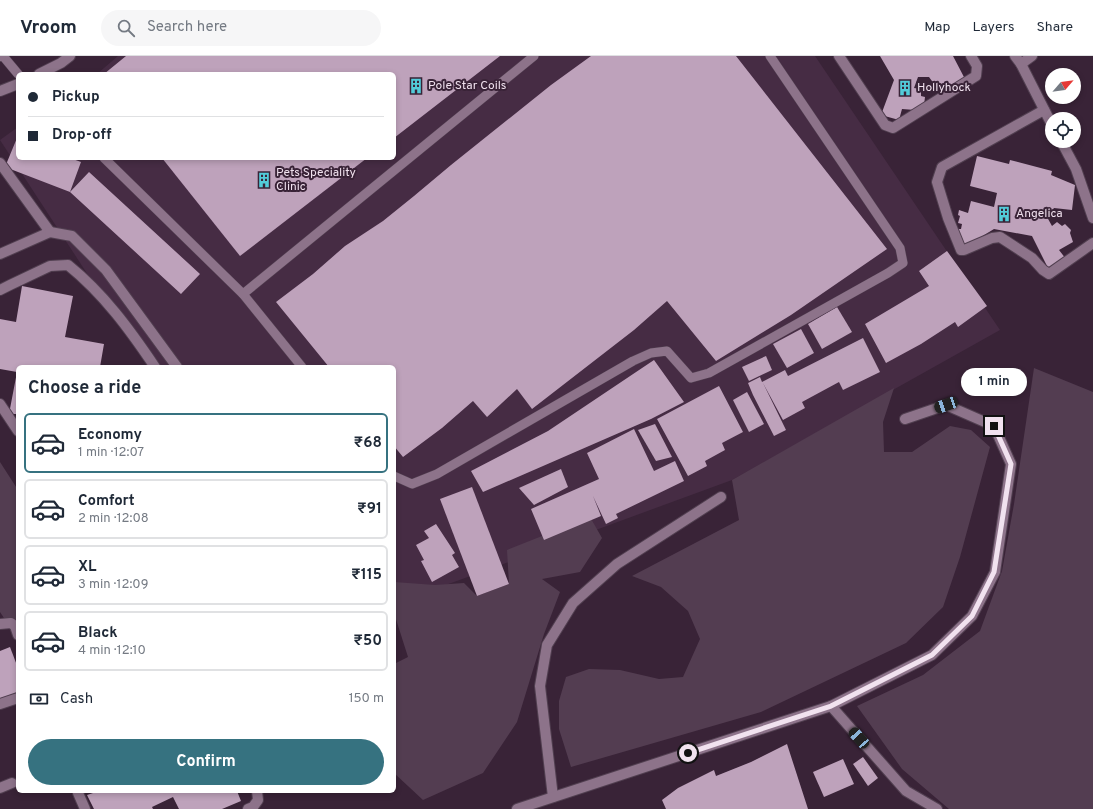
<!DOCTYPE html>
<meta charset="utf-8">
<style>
:root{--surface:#fff;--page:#f6f6f7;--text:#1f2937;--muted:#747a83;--line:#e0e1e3;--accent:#367280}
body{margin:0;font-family:Overpass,sans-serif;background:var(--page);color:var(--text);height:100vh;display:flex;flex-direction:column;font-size:15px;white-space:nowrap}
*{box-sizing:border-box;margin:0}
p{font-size:13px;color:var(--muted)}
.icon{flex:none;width:22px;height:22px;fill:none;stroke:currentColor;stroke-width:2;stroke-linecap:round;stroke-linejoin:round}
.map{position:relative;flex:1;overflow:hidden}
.sheet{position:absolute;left:16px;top:309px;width:380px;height:428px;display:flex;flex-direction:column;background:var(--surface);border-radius:6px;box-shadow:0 2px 6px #0003}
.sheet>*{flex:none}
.banner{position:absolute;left:16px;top:16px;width:380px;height:88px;border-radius:6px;box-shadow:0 2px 6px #0003;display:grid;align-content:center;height:88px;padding:0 12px;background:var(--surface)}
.needle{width:26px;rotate:62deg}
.fabs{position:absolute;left:1045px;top:12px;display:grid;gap:8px}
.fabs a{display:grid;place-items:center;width:36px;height:36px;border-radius:50%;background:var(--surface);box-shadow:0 2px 6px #0003;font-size:20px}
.end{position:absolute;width:18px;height:18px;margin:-9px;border:5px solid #f1e2ef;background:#111;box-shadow:0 0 0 2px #111}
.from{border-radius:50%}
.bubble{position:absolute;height:28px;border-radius:14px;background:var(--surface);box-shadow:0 2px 6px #0003;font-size:13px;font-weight:700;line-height:28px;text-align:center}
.car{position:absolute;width:12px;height:24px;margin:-12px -6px;border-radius:5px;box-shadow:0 0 3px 1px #0007;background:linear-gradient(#222 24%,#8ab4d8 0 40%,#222 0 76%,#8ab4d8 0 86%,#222 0)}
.banner b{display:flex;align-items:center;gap:14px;height:38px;font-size:15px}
.banner b+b{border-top:1px solid var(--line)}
.banner i{width:10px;height:10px;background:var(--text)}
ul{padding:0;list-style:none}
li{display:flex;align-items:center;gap:12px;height:60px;margin:0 8px 6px;padding:0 4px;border:2px solid var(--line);border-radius:6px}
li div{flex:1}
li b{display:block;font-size:15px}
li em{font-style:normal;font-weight:700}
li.selected{border-color:var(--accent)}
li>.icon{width:36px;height:36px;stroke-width:1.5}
h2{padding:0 12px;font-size:18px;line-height:48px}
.pay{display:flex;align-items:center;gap:10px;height:44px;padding:0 12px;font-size:15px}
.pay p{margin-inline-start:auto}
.cta{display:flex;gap:8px;margin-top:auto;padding:8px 12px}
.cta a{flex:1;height:46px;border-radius:24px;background:var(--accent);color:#fff;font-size:16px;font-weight:700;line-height:46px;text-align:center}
header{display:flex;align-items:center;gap:24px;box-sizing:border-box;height:56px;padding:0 20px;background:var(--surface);border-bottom:1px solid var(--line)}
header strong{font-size:19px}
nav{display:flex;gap:22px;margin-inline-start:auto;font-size:14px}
.search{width:280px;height:36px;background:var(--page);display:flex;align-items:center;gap:10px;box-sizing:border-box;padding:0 14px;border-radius:22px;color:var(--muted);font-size:15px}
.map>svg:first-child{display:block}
.built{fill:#462c44}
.green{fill:#533d51}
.building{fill:#bea2bb}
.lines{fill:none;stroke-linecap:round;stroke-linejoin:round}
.service-casing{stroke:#513f50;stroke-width:10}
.minor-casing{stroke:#513f50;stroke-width:12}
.tertiary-casing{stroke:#513f50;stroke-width:12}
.service{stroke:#8d738a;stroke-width:9}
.minor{stroke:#8d738a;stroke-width:10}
.tertiary{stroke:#8d738a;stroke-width:10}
.route{stroke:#f1e2ef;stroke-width:5}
.labels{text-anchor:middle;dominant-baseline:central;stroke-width:4;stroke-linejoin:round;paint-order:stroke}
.poi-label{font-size:12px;fill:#f1e2ef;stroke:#392337;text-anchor:start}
</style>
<header>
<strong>Vroom</strong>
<div class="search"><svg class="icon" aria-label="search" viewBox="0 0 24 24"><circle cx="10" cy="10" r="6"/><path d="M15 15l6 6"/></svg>Search here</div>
<nav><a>Map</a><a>Layers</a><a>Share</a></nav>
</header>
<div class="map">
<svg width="1093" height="753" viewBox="0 0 1093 753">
<rect width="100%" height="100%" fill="#392337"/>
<polygon class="built" points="118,0 815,0 1000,274 732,424 394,548 394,311 148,311 0,84 18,71 18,102 394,102 394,18 97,18"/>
<g class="green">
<polygon points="1034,312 1093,336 1093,753 949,753 902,713 857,650 923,619 980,575 1002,515 1014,448"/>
<polygon points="894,332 883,366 884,396 912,396 950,370 971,374 990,391 960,501 943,551 906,587 761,656 571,711 559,673 559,645 566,621 589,613 620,614 659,623 683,621 700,583 688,555 661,531 632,520 739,464 732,424"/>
<polygon points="0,406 18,434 18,583 0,556"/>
<polygon points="590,461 602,482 580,516 542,523 560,536 544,578 517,666 483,717 423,744 394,717 394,608 408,601 394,557 394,526 435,529 464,527 477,540 509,528 507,494"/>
</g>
<g class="building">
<polygon points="126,0 500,0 394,82 394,18 104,18"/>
<polygon points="591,0 736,0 887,193 791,259 716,305 667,245 634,274 532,353 517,333 487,361 473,345 442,372 403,401 394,390 394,311 329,311 276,246 313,218 345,190 383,165 414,140 451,109 551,29"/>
<polygon points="880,0 953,0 965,23 940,36 929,21 918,21 914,32 921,33 921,40 925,41 924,49 915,54 902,53 899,64 881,59 894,24"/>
<polygon points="17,82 18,82 18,102 70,102 81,106 70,136 89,116 200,218 181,238 70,136 5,111"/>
<polygon points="977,100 1009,108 1010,104 1052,115 1051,119 1075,129 1072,154 1054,152 1047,161 1052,170 1057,166 1062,170 1065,168 1071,174 1070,177 1073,186 1059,194 1066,203 1049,214 1032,180 994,173 963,192 957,173 961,173 962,168 958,167 960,160 958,159 959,154 968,157 971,145 994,151 997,137 970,130"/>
<polygon points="162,102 367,102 240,200"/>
<polygon points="947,195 987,250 958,271 955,266 921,288 886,307 865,268 929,230 919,215"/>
<polygon points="22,230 73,240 65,281 104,288 100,311 18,311 18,358 9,358 17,316 0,313 0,263 16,266"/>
<polygon points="837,251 852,276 822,293 808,268"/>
<polygon points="801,273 814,297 787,312 773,288"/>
<polygon points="863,282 880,316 843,334 839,326 802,346 805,352 783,364 763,327 786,374 774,380 753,339 759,336 753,339 748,327 760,321 762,326 785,314 788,320"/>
<polygon points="766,300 772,314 749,325 742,311"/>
<polygon points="654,304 684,346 651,363 483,436 471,415 548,375"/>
<polygon points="719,330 743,376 722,387 725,394 705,405 707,410 688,420 657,363"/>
<polygon points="747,336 764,368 749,376 733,344"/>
<polygon points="655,368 672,401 656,405 638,374"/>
<polygon points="634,373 654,415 675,405 684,425 616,458 618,462 606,468 593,440 601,460 544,484 531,453 599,423 587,397"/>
<polygon points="561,413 568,431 534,449 519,432"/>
<polygon points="472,431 509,528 477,540 440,443"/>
<polygon points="436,468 455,497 452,499 459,511 432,526 421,505 424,504 416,489 429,482 424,475"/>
<polygon points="10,591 18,612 18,639 0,645 0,595"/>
<polygon points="787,688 808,753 666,753 662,744 678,732 714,714 716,720 751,706"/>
<polygon points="863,701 878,722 868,730 853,708"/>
<polygon points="843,703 854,728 824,741 813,716"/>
<polygon points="99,735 237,735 241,745 222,753 179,753 173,741 152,751 153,753 94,753 87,739"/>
</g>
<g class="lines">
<g class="service-casing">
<g id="service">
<polyline points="3,0 18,18"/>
<polyline points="104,102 243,238 302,311"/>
<polyline points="243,238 534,0"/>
<polyline points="394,420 412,428 437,418 633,305 651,297 667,295 691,322 709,317 888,217 903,207 900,192 770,0"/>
</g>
</g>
<g class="minor-casing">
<g id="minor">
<polyline points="839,0 885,69 893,72 976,20 977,10 971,0"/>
<polyline points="1015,0 1021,8 1052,69"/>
<polyline points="1021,8 1032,0"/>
<polyline points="1044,54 942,111 937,126 948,162 961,194 964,194 992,182 1000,181 1032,202 1043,214 1049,218 1093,187"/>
<polyline points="1061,85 1076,113 1093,162"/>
<polyline points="0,107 50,176 0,198"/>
<polyline points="50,176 72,180 106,214 177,311"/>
<path d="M 0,234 L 10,229 L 50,210 L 68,209 C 104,238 130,274 155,311"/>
<polyline points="0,348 18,375"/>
<polyline points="0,568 11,567 15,570 18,579"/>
<polyline points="0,648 18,642"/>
<polyline points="831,650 906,735 937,753"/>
<polyline points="0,732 12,727"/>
<polyline points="79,735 78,737 85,753"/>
<polyline points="553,741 540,630 547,589 573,547 617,508 721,441"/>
<polyline points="248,753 253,751 258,744 257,735"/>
<polyline points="517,753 831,650 932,599 972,560 995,516 1011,408 994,370 946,349 905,363"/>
</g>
</g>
<g class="tertiary-casing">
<g id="tertiary">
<polyline points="0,0 1,0"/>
<polyline points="39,18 61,7 70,0"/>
<polyline points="0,35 18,28"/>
</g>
</g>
<use href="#service" class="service"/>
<use href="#minor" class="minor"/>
<use href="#tertiary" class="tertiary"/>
</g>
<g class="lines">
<polyline class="route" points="688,697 831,650 932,599 972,560 994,516 1011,408 994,370"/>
</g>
<defs>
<g id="building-bare" transform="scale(1.2)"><path d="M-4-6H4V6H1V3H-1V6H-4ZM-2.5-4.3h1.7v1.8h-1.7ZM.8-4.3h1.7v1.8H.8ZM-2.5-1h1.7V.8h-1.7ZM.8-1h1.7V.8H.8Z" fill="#52cbd9" stroke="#392337" stroke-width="2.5" paint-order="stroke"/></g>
</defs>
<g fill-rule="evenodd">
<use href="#building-bare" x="416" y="30"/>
<use href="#building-bare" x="905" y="32"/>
<use href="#building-bare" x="264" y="124"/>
<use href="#building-bare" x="1004" y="158"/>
</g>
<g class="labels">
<g class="poi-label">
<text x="428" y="30">Pole Star Coils</text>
<text x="917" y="32">Hollyhock</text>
<text x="276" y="117">Pets Speciality<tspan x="276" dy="14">Clinic</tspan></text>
<text x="1016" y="158">Angelica</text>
</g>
</g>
</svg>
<div class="fabs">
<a><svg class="needle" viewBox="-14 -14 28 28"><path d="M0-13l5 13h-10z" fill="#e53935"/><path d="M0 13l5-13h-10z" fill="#747a83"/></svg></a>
<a><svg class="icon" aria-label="locate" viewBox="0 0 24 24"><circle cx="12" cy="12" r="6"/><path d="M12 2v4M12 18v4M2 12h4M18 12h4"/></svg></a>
</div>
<i class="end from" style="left:688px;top:697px"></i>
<i class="end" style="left:994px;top:370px"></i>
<div class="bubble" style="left:961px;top:312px;width:66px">1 min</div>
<i class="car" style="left:946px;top:349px;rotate:251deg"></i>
<i class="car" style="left:859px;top:682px;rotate:318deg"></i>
<div class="banner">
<b><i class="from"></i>Pickup</b>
<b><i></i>Drop-off</b>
</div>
<section class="sheet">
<h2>Choose a ride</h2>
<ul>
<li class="selected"><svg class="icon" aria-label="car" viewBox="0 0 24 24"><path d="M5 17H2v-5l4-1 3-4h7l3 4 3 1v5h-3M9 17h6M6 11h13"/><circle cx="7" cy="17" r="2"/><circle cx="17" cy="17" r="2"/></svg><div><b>Economy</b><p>1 min · 12:07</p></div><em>₹68</em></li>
<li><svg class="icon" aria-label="car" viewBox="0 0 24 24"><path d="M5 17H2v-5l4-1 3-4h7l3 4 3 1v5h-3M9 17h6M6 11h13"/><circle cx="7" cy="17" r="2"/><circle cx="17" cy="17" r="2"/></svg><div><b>Comfort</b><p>2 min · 12:08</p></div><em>₹91</em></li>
<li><svg class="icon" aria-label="car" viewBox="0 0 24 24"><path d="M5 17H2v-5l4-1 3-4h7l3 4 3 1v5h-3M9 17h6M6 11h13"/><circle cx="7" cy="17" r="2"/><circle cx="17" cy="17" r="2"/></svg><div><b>XL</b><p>3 min · 12:09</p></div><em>₹115</em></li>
<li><svg class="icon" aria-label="car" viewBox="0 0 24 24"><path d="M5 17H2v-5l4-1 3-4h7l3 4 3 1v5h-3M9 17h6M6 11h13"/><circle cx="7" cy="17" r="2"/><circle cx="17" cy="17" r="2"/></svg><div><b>Black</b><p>4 min · 12:10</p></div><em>₹50</em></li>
</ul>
<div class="pay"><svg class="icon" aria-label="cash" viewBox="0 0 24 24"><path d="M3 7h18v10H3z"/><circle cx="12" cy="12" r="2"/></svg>Cash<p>150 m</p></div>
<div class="cta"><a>Confirm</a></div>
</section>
</div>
